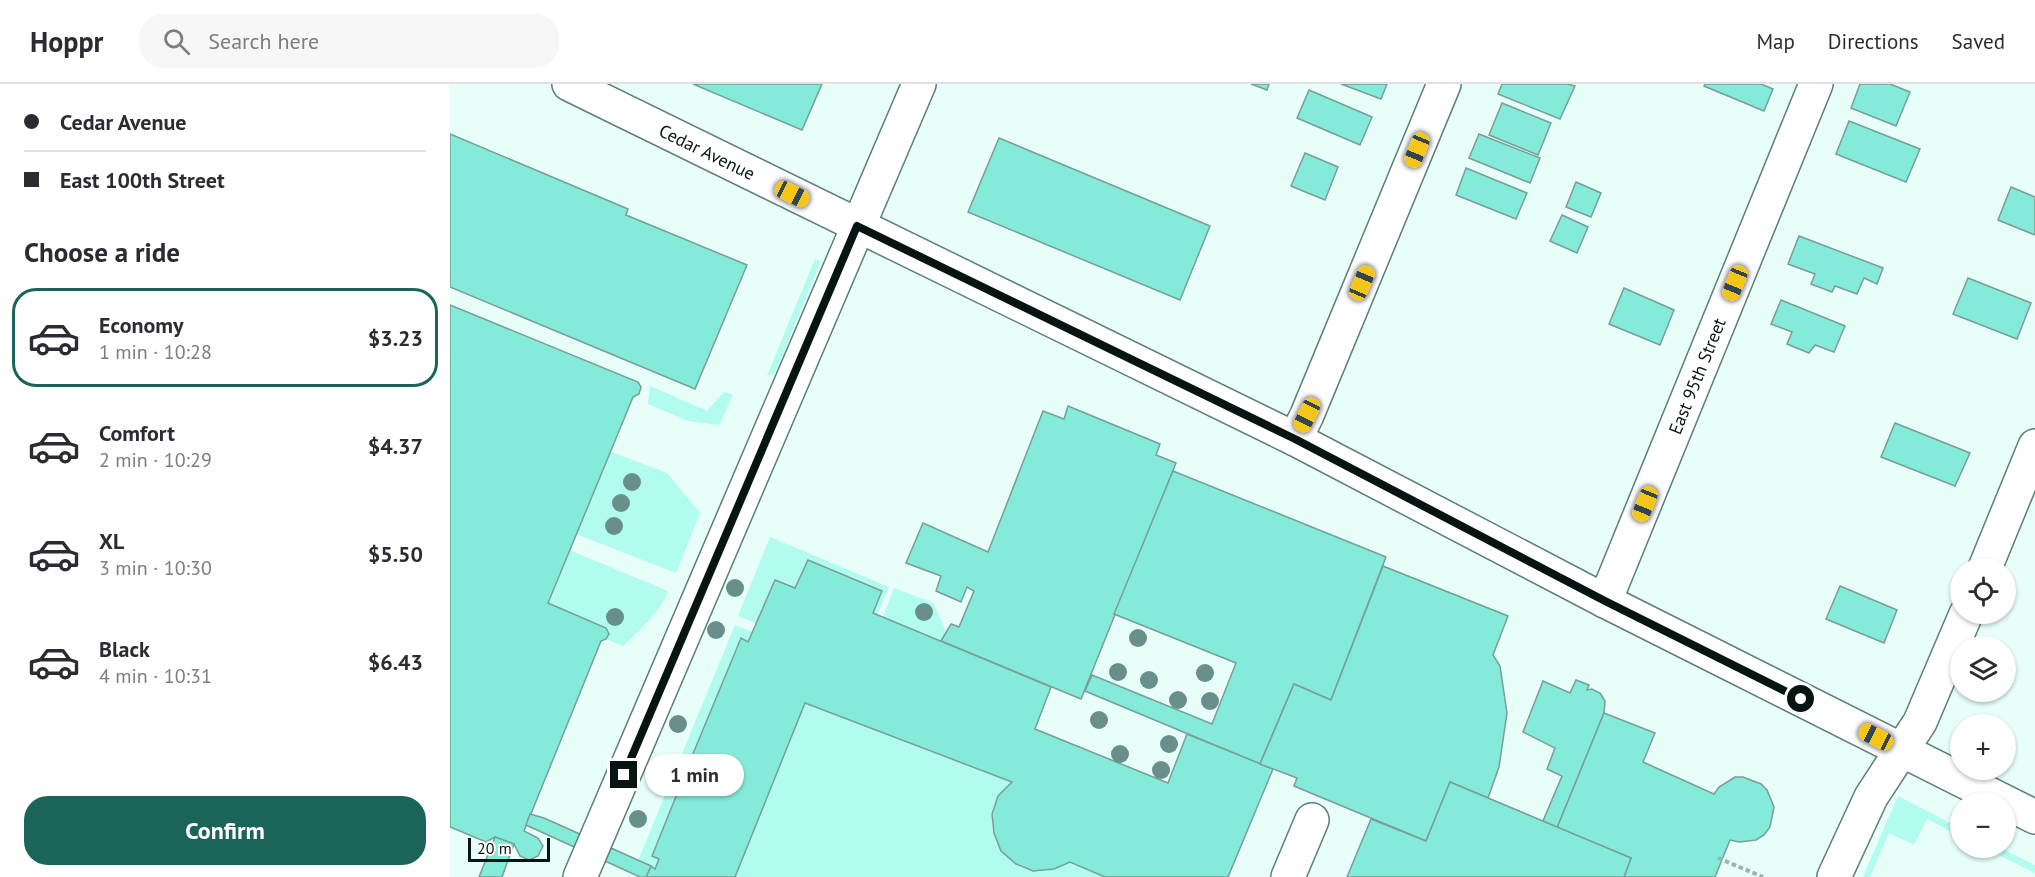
<!DOCTYPE html>
<meta charset="utf-8">
<style>
:root{--surface:#fff;--page:#f7f7f7;--text:#2b2b33;--muted:#7c7c81;--line:#e1e1e2;--accent:#1a645a}
body{margin:0;font-family:"PT Sans",sans-serif;background:var(--page);color:var(--text);height:100vh;display:flex;flex-direction:column;font-size:22px;white-space:nowrap}
*{box-sizing:border-box;margin:0}
p{font-size:20px;color:var(--muted)}
.icon{flex:none;width:33px;height:33px;fill:none;stroke:currentColor;stroke-width:2;stroke-linecap:round;stroke-linejoin:round}
.map{position:relative;flex:1;overflow:hidden}
.panel{display:flex;flex-direction:column;background:var(--surface);width:450px}
.panel>*{flex:none}
.hud{display:grid;align-content:center;height:132px;padding:0 24px;background:var(--surface)}
.tools{position:absolute;left:1500px;top:474px;display:grid;gap:12px}
.tools a{display:grid;place-items:center;width:66px;height:66px;border-radius:50%;background:var(--surface);box-shadow:0 2px 4px #0004;font-size:30px}
.scale{position:absolute;left:18px;bottom:15px;width:82px;box-sizing:border-box;padding-left:6px;border:3px solid #071512;border-top:0;font-size:16px;line-height:21px;white-space:nowrap;color:#071512;-webkit-text-stroke:4px #fff;paint-order:stroke}
.end{position:absolute;width:27px;height:27px;margin:-14px;border:8px solid #071512;background:#fff;box-shadow:0 0 0 3px #fff}
.from{border-radius:50%}
.bubble{position:absolute;height:42px;border-radius:21px;background:var(--surface);box-shadow:0 2px 4px #0004;font-size:20px;font-weight:700;line-height:42px;text-align:center}
.car{position:absolute;width:18px;height:36px;margin:-18px -9px;border-radius:8px;box-shadow:0 0 4px 2px #0007;background:linear-gradient(#f5c518 24%,#345 0 40%,#f5c518 0 76%,#345 0 86%,#f5c518 0)}
.hud b{display:flex;align-items:center;gap:21px;height:57px;font-size:22px}
.hud b+b{border-top:2px solid var(--line)}
.hud i{width:15px;height:15px;background:var(--text)}
ul{padding:0;list-style:none}
li{display:flex;align-items:center;gap:18px;height:99px;margin:0 12px 9px;padding:0 12px;border:3px solid transparent;border-radius:24px}
li div{flex:1}
li b{display:block;font-size:22px}
li em{font-style:normal;font-weight:700}
li.active{border-color:var(--accent)}
li>.icon{width:54px;height:54px;stroke-width:1.5}
h2{padding:0 24px;font-size:27px;line-height:72px}
.cta{display:flex;gap:12px;margin-top:auto;padding:12px 24px}
.cta a{flex:1;height:69px;border-radius:24px;background:var(--accent);color:#fff;font-size:24px;font-weight:700;line-height:69px;text-align:center}
header{display:flex;align-items:center;gap:36px;box-sizing:border-box;height:84px;padding:0 30px;background:var(--surface);border-bottom:2px solid var(--line)}
header strong{font-size:28px}
nav{display:flex;gap:33px;margin-inline-start:auto;font-size:21px}
.search{width:420px;height:54px;background:var(--page);display:flex;align-items:center;gap:15px;box-sizing:border-box;padding:0 21px;border-radius:24px;color:var(--muted);font-size:22px}
main{display:flex;flex:1;min-height:0}
.map>svg:first-child{display:block}
.green{fill:#b1fcee}
.building{fill:#84ead9;stroke:#799e97;stroke-width:1.5}
.lines{fill:none;stroke-linecap:round;stroke-linejoin:round}
.minor-casing{stroke:#5b7f78;stroke-width:36}
.path{stroke:#9fb3af;stroke-width:4;stroke-dasharray:4.5 3;stroke-linecap:butt}
.minor{stroke:#fff;stroke-width:33}
.tree{fill:#688f89}
.route{stroke:#071512;stroke-width:8}
.labels{text-anchor:middle;dominant-baseline:central;stroke-width:6;stroke-linejoin:round;paint-order:stroke}
.street-label{font-size:18px;fill:#071512;stroke:#fff}
</style>
<header>
<strong>Hoppr</strong>
<div class="search"><svg class="icon" aria-label="search" viewBox="0 0 24 24"><circle cx="10" cy="10" r="6"/><path d="M15 15l6 6"/></svg>Search here</div>
<nav><a>Map</a><a>Directions</a><a>Saved</a></nav>
</header>
<main>
<section class="panel">
<div class="hud">
<b><i class="from"></i>Cedar Avenue</b>
<b><i></i>East 100th Street</b>
</div>
<h2>Choose a ride</h2>
<ul>
<li class="active"><svg class="icon" aria-label="car" viewBox="0 0 24 24"><path d="M5 17H2v-5l4-1 3-4h7l3 4 3 1v5h-3M9 17h6M6 11h13"/><circle cx="7" cy="17" r="2"/><circle cx="17" cy="17" r="2"/></svg><div><b>Economy</b><p>1 min · 10:28</p></div><em>$3.23</em></li>
<li><svg class="icon" aria-label="car" viewBox="0 0 24 24"><path d="M5 17H2v-5l4-1 3-4h7l3 4 3 1v5h-3M9 17h6M6 11h13"/><circle cx="7" cy="17" r="2"/><circle cx="17" cy="17" r="2"/></svg><div><b>Comfort</b><p>2 min · 10:29</p></div><em>$4.37</em></li>
<li><svg class="icon" aria-label="car" viewBox="0 0 24 24"><path d="M5 17H2v-5l4-1 3-4h7l3 4 3 1v5h-3M9 17h6M6 11h13"/><circle cx="7" cy="17" r="2"/><circle cx="17" cy="17" r="2"/></svg><div><b>XL</b><p>3 min · 10:30</p></div><em>$5.50</em></li>
<li><svg class="icon" aria-label="car" viewBox="0 0 24 24"><path d="M5 17H2v-5l4-1 3-4h7l3 4 3 1v5h-3M9 17h6M6 11h13"/><circle cx="7" cy="17" r="2"/><circle cx="17" cy="17" r="2"/></svg><div><b>Black</b><p>4 min · 10:31</p></div><em>$6.43</em></li>
</ul>
<div class="cta"><a>Confirm</a></div>
</section>
<div class="map">
<svg width="1585" height="793" viewBox="0 0 1585 793">
<rect width="100%" height="100%" fill="#e7fef9"/>
<g class="green">
<polygon points="365,175 371,177 325,289 317,292"/>
<polygon points="200,302 257,327 274,308 283,311 269,341 238,337 198,320"/>
<polygon points="161,368 217,389 250,429 226,489 126,450"/>
<polygon points="320,453 439,503 427,531 423,529 432,506 358,476 345,504 325,496 306,539 288,532"/>
<path d="M 119,466 L 218,507 C 211,528 189,546 173,562 L 156,555 L 159,550 L 156,544 L 98,519 Z"/>
<polygon points="444,504 483,519 496,547 491,557 433,533"/>
<path d="M 285,541 L 303,548 L 298,558 L 291,555 L 240,677 C 228,684 224,696 227,710 L 202,772 L 209,775 L 205,785 L 188,777 Z"/>
<path d="M 355,619 L 562,698 C 558,702 552,706 549,711 C 530,738 551,784 584,787 C 597,788 608,783 620,778 L 655,793 L 285,793 Z"/>
<polygon points="1448,712 1510,744 1510,752 1477,735 1464,761 1439,749 1420,793 1413,793"/>
<polygon points="1534,764 1550,764 1585,781 1585,789"/>
</g>
<g class="building">
<polygon points="243,0 372,0 352,46"/>
<polygon points="801,0 819,0 817,6"/>
<polygon points="891,0 937,0 931,15"/>
<polygon points="1052,0 1118,0 1125,2 1110,35 1048,10"/>
<polygon points="1255,0 1311,0 1323,5 1314,27 1254,2"/>
<polygon points="1410,0 1440,0 1460,8 1446,42 1401,24"/>
<polygon points="859,6 922,33 910,61 847,34"/>
<polygon points="1052,19 1101,39 1088,71 1039,51"/>
<polygon points="1399,37 1470,65 1456,98 1386,70"/>
<polygon points="0,50 178,125 176,131 297,181 245,305 0,203"/>
<polygon points="1029,50 1090,74 1080,99 1019,74"/>
<polygon points="549,54 760,142 730,216 518,128"/>
<polygon points="855,69 888,83 875,116 841,102"/>
<polygon points="1016,84 1077,109 1066,135 1006,111"/>
<polygon points="1126,98 1151,109 1141,133 1116,123"/>
<polygon points="1561,103 1585,113 1585,151 1548,136"/>
<polygon points="1112,131 1138,143 1127,169 1100,157"/>
<polygon points="1349,152 1433,184 1427,200 1414,194 1407,210 1385,202 1382,208 1361,200 1365,190 1338,180"/>
<polygon points="1518,194 1581,219 1567,255 1503,230"/>
<polygon points="1174,204 1224,226 1210,261 1159,240"/>
<polygon points="1331,216 1395,242 1384,268 1365,261 1359,269 1337,260 1342,248 1321,240"/>
<polygon points="0,221 188,298 191,303 189,310 183,313 181,318 98,519 156,544 159,550 156,555 151,557 74,747 88,754 93,762 88,772 79,776 70,772 64,760 45,753 36,758 0,743"/>
<polygon points="618,322 710,360 706,371 726,379 631,615 491,557 501,540 509,543 524,507 517,503 511,518 486,507 491,492 456,479 473,439 538,468 593,327 614,335"/>
<polygon points="1445,339 1520,369 1505,402 1431,373"/>
<polygon points="723,387 936,473 881,616 844,600 810,680 635,607 642,591 762,640 786,579 664,530"/>
<polygon points="358,476 432,507 423,529 601,603 585,645 718,699 737,650 823,685 778,793 655,793 620,778 604,785 583,787 566,780 551,767 544,749 542,730 548,712 562,698 355,619 285,793 196,793 201,782 205,785 209,775 202,772 227,710 225,701 227,692 234,680 240,677 291,554 298,558 325,496 345,504"/>
<polygon points="933,482 1058,532 1043,571 1050,582 1057,629 1049,683 1038,714 1000,698 976,757 844,702 847,694 810,680 844,600 881,616"/>
<polygon points="1390,502 1447,526 1434,559 1376,535"/>
<polygon points="1126,596 1139,601 1137,606 1142,605 1150,609 1155,617 1154,629 1107,744 1093,737 1112,692 1097,685 1105,664 1073,648 1093,597 1120,609"/>
<polygon points="1154,629 1205,649 1193,678 1264,710 1269,703 1285,693 1293,693 1311,700 1317,706 1324,723 1320,743 1314,751 1306,756 1289,758 1280,756 1265,793 1174,793 1181,774 1107,744"/>
<polygon points="1000,698 1181,774 1174,793 897,793 921,735 976,757"/>
<polygon points="80,730 94,734 201,782 196,793 190,793 76,741"/>
<polygon points="45,753 64,760 52,793 29,793"/>
</g>
<g class="lines">
<g class="minor-casing">
<g id="minor">
<polyline points="119,0 845,355 1155,517 1585,733"/>
<polyline points="845,355 857,331 994,0"/>
<polyline points="1535,484 1585,362"/>
<polyline points="1155,517 1366,0"/>
<polyline points="130,793 469,0"/>
<polyline points="838,793 862,736"/>
<polyline points="1384,793 1421,713 1470,638 1516,530"/>
</g>
</g>
<polyline class="path" points="1268,774 1313,793"/>
<use href="#minor" class="minor"/>
</g>
<g class="tree">
<circle cx="182" cy="398" r="9"/>
<circle cx="171" cy="419" r="9"/>
<circle cx="164" cy="442" r="9"/>
<circle cx="285" cy="504" r="9"/>
<circle cx="474" cy="528" r="9"/>
<circle cx="165" cy="533" r="9"/>
<circle cx="266" cy="546" r="9"/>
<circle cx="688" cy="554" r="9"/>
<circle cx="668" cy="588" r="9"/>
<circle cx="755" cy="589" r="9"/>
<circle cx="699" cy="596" r="9"/>
<circle cx="728" cy="616" r="9"/>
<circle cx="760" cy="617" r="9"/>
<circle cx="649" cy="636" r="9"/>
<circle cx="228" cy="640" r="9"/>
<circle cx="719" cy="660" r="9"/>
<circle cx="670" cy="670" r="9"/>
<circle cx="711" cy="686" r="9"/>
<circle cx="206" cy="689" r="9"/>
<circle cx="188" cy="735" r="9"/>
</g>
<g class="lines">
<polyline class="route" points="174,691 407,142 845,355 1155,517 1351,615"/>
</g>
<g class="labels">
<g class="street-label">
<text transform="translate(257 68) rotate(26)">Cedar Avenue</text>
<text transform="translate(1247 292) rotate(-68)">East 95th Street</text>
</g>
</g>
</svg>
<div class="tools">
<a><svg class="icon" aria-label="locate" viewBox="0 0 24 24"><circle cx="12" cy="12" r="6"/><path d="M12 2v4M12 18v4M2 12h4M18 12h4"/></svg></a>
<a><svg class="icon" aria-label="layers" viewBox="0 0 24 24"><path d="M12 4l9 5-9 5-9-5zM3 14l9 5 9-5"/></svg></a>
<a>+</a>
<a>−</a>
</div>
<div class="scale">20 m</div>
<i class="end from" style="left:1351px;top:615px"></i>
<i class="end" style="left:174px;top:691px"></i>
<div class="bubble" style="left:195px;top:670px;width:99px">1 min</div>
<i class="car" style="left:967px;top:66px;rotate:202deg"></i>
<i class="car" style="left:342px;top:110px;rotate:116deg"></i>
<i class="car" style="left:912px;top:199px;rotate:23deg"></i>
<i class="car" style="left:1285px;top:199px;rotate:202deg"></i>
<i class="car" style="left:857px;top:331px;rotate:206deg"></i>
<i class="car" style="left:1195px;top:420px;rotate:202deg"></i>
<i class="car" style="left:1426px;top:653px;rotate:297deg"></i>
</div>
</main>
